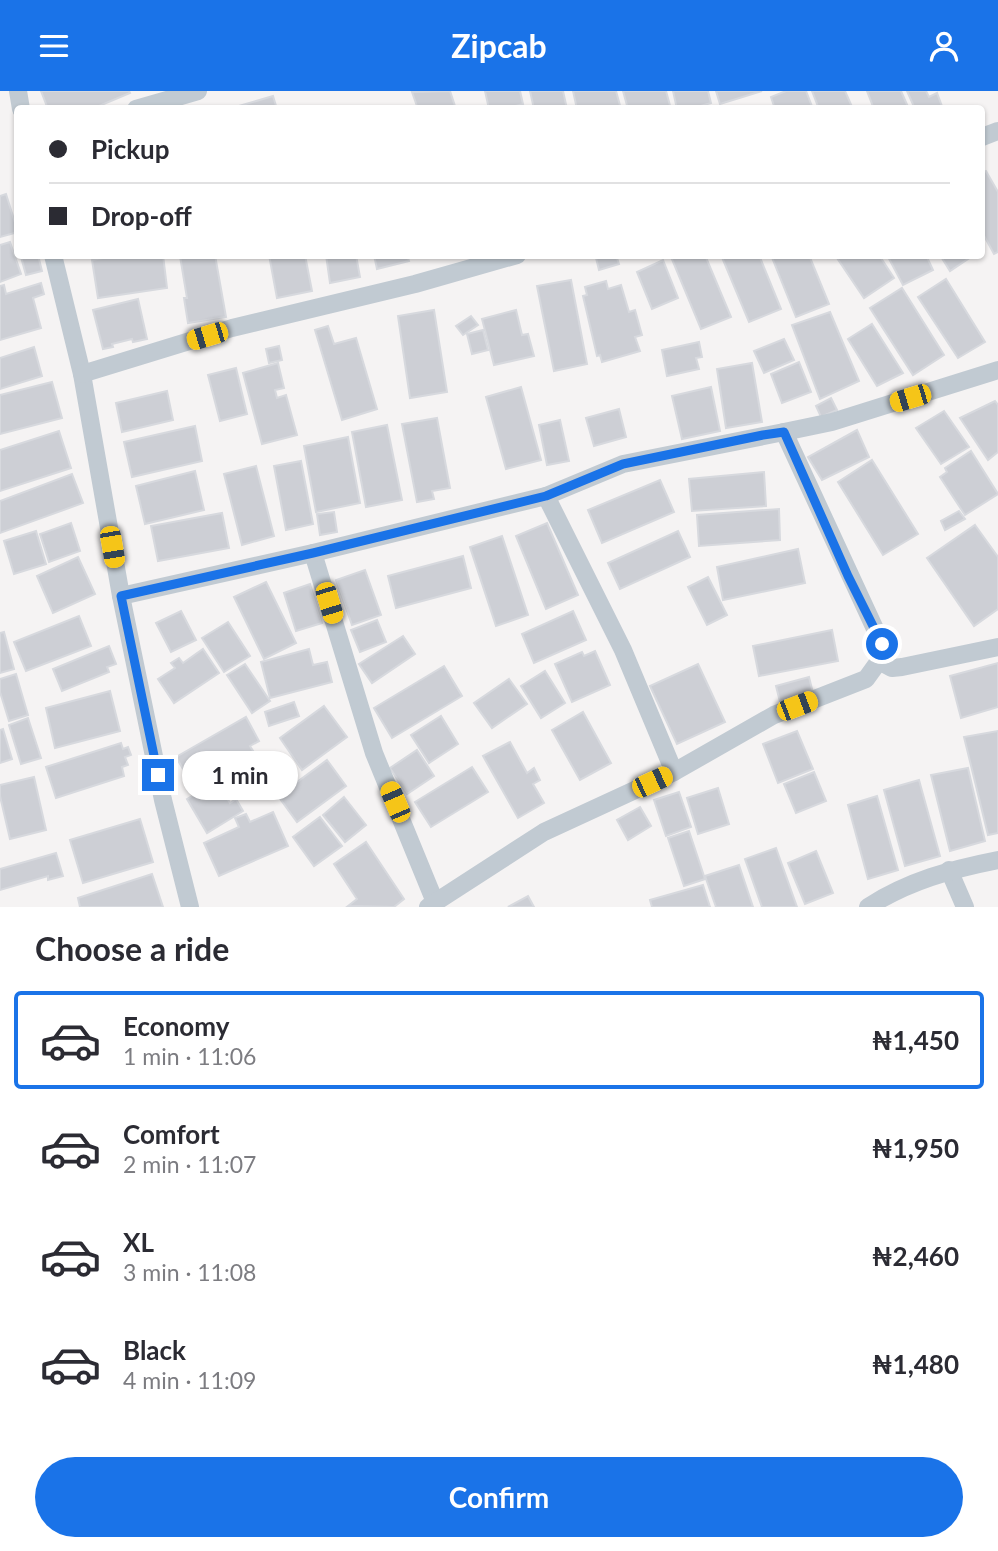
<!DOCTYPE html>
<meta charset="utf-8">
<style>
:root{--surface:#fff;--page:#f7f7f7;--text:#2b2b33;--muted:#7c7c81;--line:#e1e1e2;--accent:#1a73e8}
body{margin:0;font-family:Lato,sans-serif;background:var(--page);color:var(--text);height:100vh;display:flex;flex-direction:column;font-size:26px;white-space:nowrap}
*{box-sizing:border-box;margin:0}
p{font-size:23px;color:var(--muted)}
.icon{flex:none;width:38px;height:38px;fill:none;stroke:currentColor;stroke-width:2;stroke-linecap:round;stroke-linejoin:round}
.map{position:relative;height:816px;overflow:hidden}
.panel{display:flex;flex-direction:column;background:var(--surface);flex:1}
.panel>*{flex:none}
.top-card{position:absolute;left:14px;top:14px;width:971px;height:154px;border-radius:7px;box-shadow:0 2px 5px #0004;display:grid;align-content:center;height:154px;padding:0 35px;background:var(--surface)}
.end{position:absolute;width:32px;height:32px;margin:-16px;border:9px solid #1a73e8;background:#fff;box-shadow:0 0 0 4px #fff}
.from{border-radius:50%}
.bubble{position:absolute;height:49px;border-radius:24px;background:var(--surface);box-shadow:0 2px 5px #0004;font-size:23px;font-weight:700;line-height:49px;text-align:center}
.car{position:absolute;width:21px;height:42px;margin:-21px -10px;border-radius:9px;box-shadow:0 0 5px 2px #0007;background:linear-gradient(#f5c518 24%,#345 0 40%,#f5c518 0 76%,#345 0 86%,#f5c518 0)}
.top-card b{display:flex;align-items:center;gap:24px;height:66px;font-size:26px}
.top-card b+b{border-top:2px solid var(--line)}
.top-card i{width:18px;height:18px;background:var(--text)}
ul{padding:0;list-style:none}
li{display:flex;align-items:center;gap:21px;height:98px;margin:0 14px 10px;padding:0 21px;border:4px solid transparent;border-radius:7px}
li div{flex:1}
li b{display:block;font-size:26px}
li em{font-style:normal;font-weight:700}
li.selected{border-color:var(--accent)}
li>.icon{width:63px;height:63px;stroke-width:1.5}
h2{padding:0 35px;font-size:32px;line-height:84px}
.action{display:flex;gap:14px;margin-top:auto;padding:14px 35px}
.action a{flex:1;height:80px;border-radius:42px;background:var(--accent);color:#fff;font-size:28px;font-weight:700;line-height:80px;text-align:center}
header{display:flex;justify-content:space-between;align-items:center;height:91px;padding:0 35px;background:var(--accent);color:#fff;font-size:32px;font-weight:700}
.map>svg:first-child{display:block}
.building{fill:#cdcfd5;stroke:#d7d9de;stroke-width:2}
.lines{fill:none;stroke-linecap:round;stroke-linejoin:round}
.minor{stroke:#c1cad2;stroke-width:18}
.route{stroke:#1a73e8;stroke-width:9}
</style>
<header><svg class="icon" aria-label="menu" viewBox="0 0 24 24"><path d="M4 6h16M4 12h16M4 18h16"/></svg>Zipcab<svg class="icon" aria-label="person" viewBox="0 0 24 24"><circle cx="12" cy="8" r="4"/><path d="M4 21q1-7 8-7t8 7"/></svg></header>
<div class="map">
<svg width="998" height="816" viewBox="0 0 998 816">
<rect width="100%" height="100%" fill="#f5f3f3"/>
<g class="building">
<polygon points="41,0 129,0 130,2 92,18 48,18"/>
<polygon points="450,0 456,18 418,18 412,1"/>
<polygon points="485,0 520,0 523,13 504,18 489,18"/>
<polygon points="530,0 563,0 567,18 534,18"/>
<polygon points="573,0 616,0 621,18 577,18"/>
<polygon points="623,0 666,0 671,18 628,18"/>
<polygon points="673,0 708,0 711,12 690,18 677,18"/>
<polygon points="716,0 762,0 720,13"/>
<polygon points="786,0 806,0 813,18 775,18 771,6"/>
<polygon points="812,0 845,0 853,18 819,18"/>
<polygon points="867,0 901,0 909,18 874,18"/>
<polygon points="907,0 926,0 929,6 937,2 943,18 915,18"/>
<polygon points="273,5 277,18 240,18 239,15"/>
<polygon points="986,80 998,101 998,161 994,163 982,141 982,82"/>
<polygon points="6,103 18,141 0,146 0,105"/>
<polygon points="10,151 21,183 0,191 0,154"/>
<polygon points="38,164 42,180 26,184 21,166"/>
<polygon points="119,164 163,164 167,197 98,207 92,169"/>
<polygon points="176,164 215,164 226,226 188,232 184,207 187,207 180,165"/>
<polygon points="269,164 305,164 312,200 277,207"/>
<polygon points="326,164 356,164 360,186 330,192"/>
<polygon points="374,164 407,164 409,170 377,178"/>
<polygon points="605,164 616,164 619,173 599,179 596,167"/>
<polygon points="674,164 705,164 731,226 701,238 671,166"/>
<polygon points="721,164 759,164 781,218 749,231"/>
<polygon points="771,164 809,164 829,213 796,226"/>
<polygon points="835,164 879,164 894,187 864,207"/>
<polygon points="887,164 926,164 933,179 903,194"/>
<polygon points="940,164 974,164 950,180"/>
<polygon points="663,169 678,207 652,218 637,181"/>
<polygon points="946,188 985,251 958,267 918,206"/>
<polygon points="571,189 587,273 554,280 537,195"/>
<polygon points="606,190 608,198 621,194 629,221 635,219 642,244 635,246 640,260 602,271 600,264 597,265 583,205 587,204 585,196"/>
<polygon points="41,192 44,203 33,207 41,237 0,249 0,195 4,194 6,203"/>
<polygon points="902,197 944,264 913,284 870,217"/>
<polygon points="138,208 147,248 133,251 132,248 112,253 113,256 103,258 93,219"/>
<polygon points="434,219 447,301 410,307 398,225"/>
<polygon points="516,219 522,244 528,243 534,265 494,274 482,228"/>
<polygon points="830,221 859,290 820,308 792,234"/>
<polygon points="471,225 478,234 463,244 456,235"/>
<polygon points="872,233 903,282 877,295 848,248"/>
<polygon points="328,235 334,253 356,247 377,318 342,329 315,239"/>
<polygon points="483,239 488,259 472,263 467,243"/>
<polygon points="784,248 794,269 764,282 754,260"/>
<polygon points="699,251 702,266 696,267 699,278 667,285 662,259"/>
<polygon points="279,255 282,269 269,272 266,258"/>
<polygon points="34,256 42,285 0,298 0,267"/>
<polygon points="799,271 811,301 782,312 771,283"/>
<polygon points="278,272 284,297 275,299 277,307 286,304 297,344 262,353 243,282"/>
<polygon points="752,272 762,331 726,337 717,278"/>
<polygon points="236,277 247,323 220,330 208,284"/>
<polygon points="52,291 62,327 0,343 0,304"/>
<polygon points="521,296 541,369 506,378 486,306"/>
<polygon points="711,296 720,340 682,348 672,305"/>
<polygon points="167,300 173,329 122,341 116,312"/>
<polygon points="831,307 837,319 821,326 816,315"/>
<polygon points="995,310 998,314 998,361 988,369 960,327"/>
<polygon points="619,318 626,346 594,355 586,327"/>
<polygon points="944,320 969,356 941,373 916,337"/>
<polygon points="437,327 450,397 432,400 434,408 417,411 402,333"/>
<polygon points="560,329 569,370 547,374 539,334"/>
<polygon points="387,334 402,409 366,416 352,341"/>
<polygon points="195,335 202,370 132,386 124,351"/>
<polygon points="857,339 869,366 822,389 808,366"/>
<polygon points="59,340 71,377 0,400 0,359"/>
<polygon points="348,346 360,412 316,421 304,355"/>
<polygon points="971,360 998,403 965,424 940,386 947,381 945,377"/>
<polygon points="872,369 918,443 883,464 838,391"/>
<polygon points="301,370 313,433 286,439 274,375"/>
<polygon points="256,375 274,445 242,454 224,383"/>
<polygon points="195,380 204,419 145,433 136,395"/>
<polygon points="764,381 766,415 692,420 689,388"/>
<polygon points="72,383 83,412 0,442 0,410"/>
<polygon points="660,389 674,421 602,452 588,419"/>
<polygon points="779,418 780,449 699,455 697,424"/>
<polygon points="959,420 965,428 945,439 941,430"/>
<polygon points="334,421 337,441 320,444 317,423"/>
<polygon points="222,422 229,457 158,470 151,435"/>
<polygon points="71,432 80,460 49,471 40,443"/>
<polygon points="547,432 578,504 546,518 516,445"/>
<polygon points="975,434 998,466 998,518 974,535 927,467"/>
<polygon points="36,440 46,473 14,483 4,450"/>
<polygon points="678,440 690,466 620,498 608,472"/>
<polygon points="502,445 528,524 496,535 470,456"/>
<polygon points="798,458 805,492 723,509 717,476"/>
<polygon points="463,465 471,497 396,517 388,485"/>
<polygon points="78,466 95,503 53,522 37,485"/>
<polygon points="365,479 381,524 352,534 336,489"/>
<polygon points="708,486 727,524 707,534 688,496"/>
<polygon points="266,491 296,552 264,568 234,506"/>
<polygon points="310,493 322,532 296,540 284,502"/>
<polygon points="181,520 196,549 171,561 156,532"/>
<polygon points="573,520 586,549 534,572 522,543"/>
<polygon points="79,525 91,555 26,580 14,551"/>
<polygon points="377,529 386,551 360,561 351,539"/>
<polygon points="228,531 250,565 224,581 202,547"/>
<polygon points="832,539 838,570 759,585 753,555"/>
<polygon points="4,541 14,578 0,582 0,542"/>
<polygon points="403,545 415,563 372,592 359,573"/>
<polygon points="109,555 116,573 107,576 109,581 62,600 53,578"/>
<polygon points="203,558 219,582 174,612 158,588 175,577 171,572 179,567 183,572"/>
<polygon points="309,558 313,574 327,571 332,591 270,607 261,571"/>
<polygon points="595,560 610,594 572,611 555,573 582,561 584,565"/>
<polygon points="998,572 998,616 961,627 950,585"/>
<polygon points="245,573 270,610 252,622 227,584"/>
<polygon points="698,573 725,631 677,653 650,595"/>
<polygon points="444,575 462,605 392,647 374,617"/>
<polygon points="545,580 565,612 541,627 521,595"/>
<polygon points="16,583 28,624 9,630 0,601 0,588"/>
<polygon points="809,586 813,602 780,611 776,595"/>
<polygon points="509,588 527,613 492,637 474,612"/>
<polygon points="110,600 120,640 55,657 46,617"/>
<polygon points="294,611 299,625 269,635 265,621"/>
<polygon points="324,615 347,646 302,679 280,647"/>
<polygon points="583,621 611,672 580,689 552,639"/>
<polygon points="441,625 458,653 429,672 411,644"/>
<polygon points="246,626 259,650 250,655 255,663 194,697 176,666"/>
<polygon points="28,627 41,667 21,673 9,634"/>
<polygon points="3,638 12,668 0,672 0,639"/>
<polygon points="797,640 813,678 778,692 763,653"/>
<polygon points="998,640 998,742 988,744 964,646"/>
<polygon points="510,651 527,682 534,677 540,689 533,693 544,712 518,727 483,665"/>
<polygon points="121,652 123,658 128,656 131,664 125,666 128,674 122,676 124,685 56,707 46,676"/>
<polygon points="417,659 434,685 407,703 390,677"/>
<polygon points="327,669 346,695 297,731 278,705"/>
<polygon points="472,676 488,701 431,736 415,711"/>
<polygon points="968,677 985,750 950,760 931,684"/>
<polygon points="814,681 826,710 796,722 784,693"/>
<polygon points="34,686 46,739 10,748 0,705 0,694"/>
<polygon points="919,689 940,765 905,775 884,699"/>
<polygon points="217,690 230,712 236,708 243,720 207,742 187,708"/>
<polygon points="718,697 729,733 698,743 687,707"/>
<polygon points="679,701 691,736 666,745 654,709"/>
<polygon points="877,705 898,779 868,788 848,714"/>
<polygon points="344,706 366,734 345,751 323,724"/>
<polygon points="640,716 651,735 628,749 617,729"/>
<polygon points="273,721 288,755 219,785 204,752 239,736 235,727 246,723 250,731"/>
<polygon points="320,726 342,755 314,775 293,746"/>
<polygon points="140,728 153,771 83,792 70,749"/>
<polygon points="689,740 705,788 684,795 668,747"/>
<polygon points="366,751 404,808 394,816 348,815 357,808 334,773"/>
<polygon points="776,757 797,816 762,816 745,768"/>
<polygon points="816,760 833,802 805,813 788,772"/>
<polygon points="56,762 63,785 48,789 48,785 0,799 0,778"/>
<polygon points="739,774 753,816 716,816 705,785"/>
<polygon points="152,783 163,816 80,816 78,807"/>
<polygon points="703,794 710,816 652,816 650,809"/>
<polygon points="528,805 534,816 508,816"/>
</g>
<g class="lines">
<g class="minor">
<polyline points="18,0 21,18"/>
<polyline points="136,18 198,0"/>
<polyline points="982,46 998,40"/>
<polyline points="53,164 82,283 121,505 163,709 190,816"/>
<polyline points="82,283 232,237 415,193 517,164"/>
<polyline points="546,405 623,559 674,681"/>
<polyline points="313,462 374,662 435,811"/>
<polyline points="121,505 313,462 546,405 623,373 784,341"/>
<polyline points="879,570 892,577 902,576 998,556"/>
<polyline points="949,779 965,816"/>
<polyline points="428,816 544,741 674,681 774,624 866,588 879,570 882,553 784,341 832,331 998,279"/>
<path d="M 868,816 C 908,790 952,778 998,769"/>
</g>
</g>
<g class="lines">
<polyline class="route" points="158,684 121,505 313,462 546,405 623,373 763,344 784,341 848,485 882,553"/>
</g>
</svg>
<i class="end from" style="left:882px;top:553px"></i>
<i class="end" style="left:158px;top:684px"></i>
<div class="bubble" style="left:182px;top:660px;width:116px">1 min</div>
<i class="car" style="left:207px;top:245px;rotate:253deg"></i>
<i class="car" style="left:910px;top:307px;rotate:253deg"></i>
<i class="car" style="left:112px;top:456px;rotate:170deg"></i>
<i class="car" style="left:329px;top:512px;rotate:163deg"></i>
<i class="car" style="left:797px;top:615px;rotate:69deg"></i>
<i class="car" style="left:652px;top:691px;rotate:65deg"></i>
<i class="car" style="left:395px;top:711px;rotate:337deg"></i>
<div class="top-card">
<b><i class="from"></i>Pickup</b>
<b><i></i>Drop-off</b>
</div>
</div>
<section class="panel">
<h2>Choose a ride</h2>
<ul>
<li class="selected"><svg class="icon" aria-label="car" viewBox="0 0 24 24"><path d="M5 17H2v-5l4-1 3-4h7l3 4 3 1v5h-3M9 17h6M6 11h13"/><circle cx="7" cy="17" r="2"/><circle cx="17" cy="17" r="2"/></svg><div><b>Economy</b><p>1 min · 11:06</p></div><em>₦1,450</em></li>
<li><svg class="icon" aria-label="car" viewBox="0 0 24 24"><path d="M5 17H2v-5l4-1 3-4h7l3 4 3 1v5h-3M9 17h6M6 11h13"/><circle cx="7" cy="17" r="2"/><circle cx="17" cy="17" r="2"/></svg><div><b>Comfort</b><p>2 min · 11:07</p></div><em>₦1,950</em></li>
<li><svg class="icon" aria-label="car" viewBox="0 0 24 24"><path d="M5 17H2v-5l4-1 3-4h7l3 4 3 1v5h-3M9 17h6M6 11h13"/><circle cx="7" cy="17" r="2"/><circle cx="17" cy="17" r="2"/></svg><div><b>XL</b><p>3 min · 11:08</p></div><em>₦2,460</em></li>
<li><svg class="icon" aria-label="car" viewBox="0 0 24 24"><path d="M5 17H2v-5l4-1 3-4h7l3 4 3 1v5h-3M9 17h6M6 11h13"/><circle cx="7" cy="17" r="2"/><circle cx="17" cy="17" r="2"/></svg><div><b>Black</b><p>4 min · 11:09</p></div><em>₦1,480</em></li>
</ul>
<div class="action"><a>Confirm</a></div>
</section>
